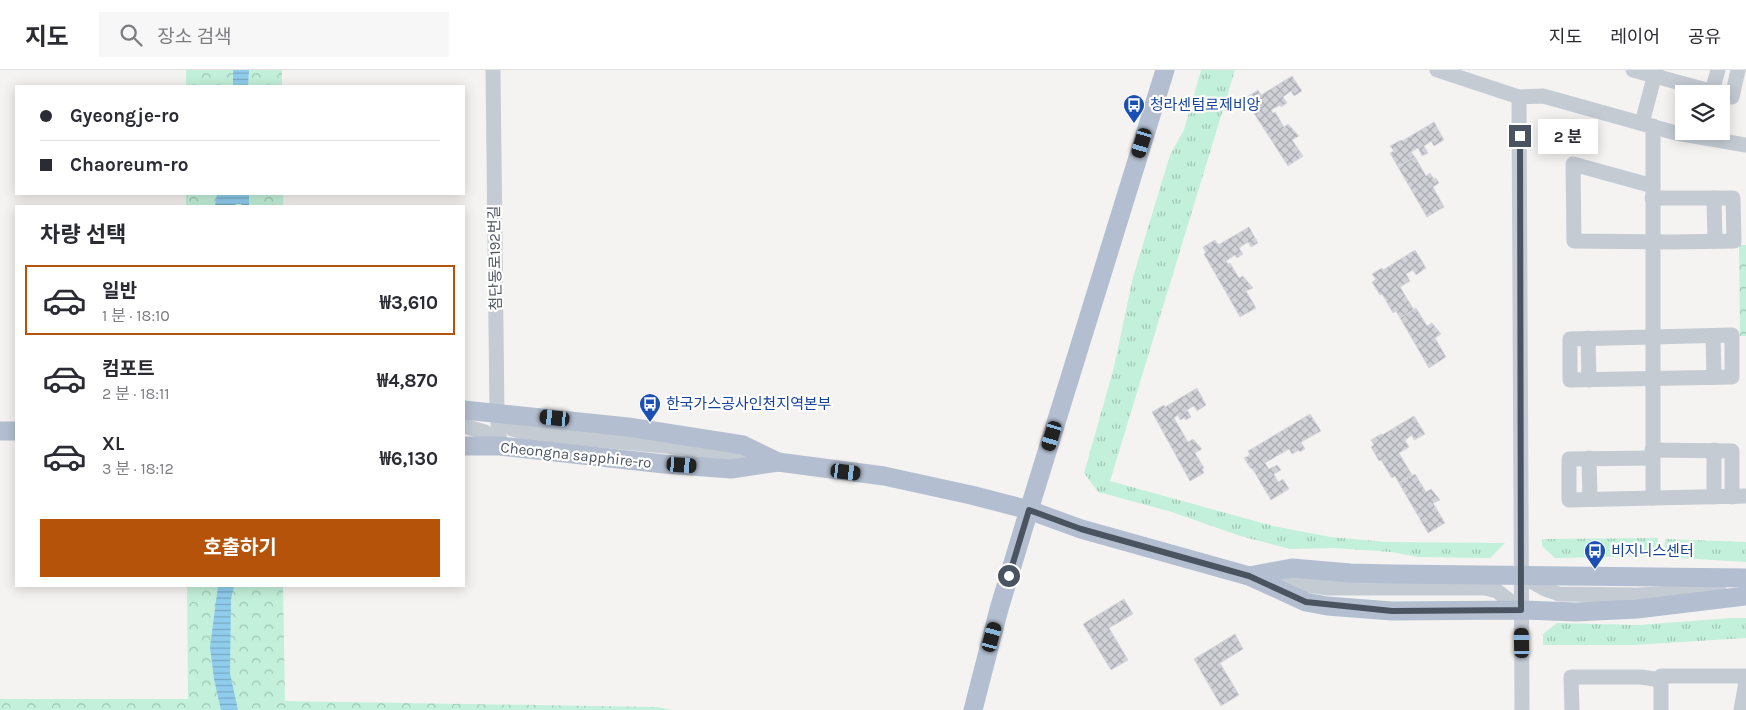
<!DOCTYPE html>
<html lang="ko">
<meta charset="utf-8">
<style>
:root{--surface:#fff;--page:#f7f7f7;--text:#2b2b33;--muted:#7c7c81;--line:#e1e1e2;--accent:#b45309}
body{margin:0;font-family:Karla,"Noto Sans KR",sans-serif;background:var(--page);color:var(--text);height:100vh;display:flex;flex-direction:column;font-size:19px;white-space:nowrap}
*{box-sizing:border-box;margin:0}
p{font-size:16px;color:var(--muted)}
.icon{flex:none;width:28px;height:28px;fill:none;stroke:currentColor;stroke-width:2;stroke-linecap:round;stroke-linejoin:round}
.map{position:relative;flex:1;overflow:hidden}
.details{position:absolute;left:15px;top:135px;width:450px;height:382px;display:flex;flex-direction:column;background:var(--surface);border-radius:0px;box-shadow:0 2px 12px #0003}
.details>*{flex:none}
.guide{position:absolute;left:15px;top:15px;width:450px;height:110px;border-radius:0px;box-shadow:0 2px 12px #0003;display:grid;align-content:center;height:110px;padding:0 25px;background:var(--surface)}
.controls{position:absolute;left:1675px;top:15px;display:grid;gap:10px}
.controls a{display:grid;place-items:center;width:55px;height:55px;border-radius:0px;background:var(--surface);box-shadow:0 2px 12px #0003;font-size:25px}
.end{position:absolute;width:22px;height:22px;margin:-11px;border:6px solid #4a5360;background:#fff;box-shadow:0 0 0 2px #fff}
.from{border-radius:50%}
.bubble{position:absolute;height:35px;border-radius:0px;background:var(--surface);box-shadow:0 2px 12px #0003;font-size:16px;font-weight:700;line-height:35px;text-align:center}
.car{position:absolute;width:15px;height:30px;margin:-15px -8px;border-radius:6px;box-shadow:0 0 4px 1px #0007;background:linear-gradient(#222 24%,#8ab4d8 0 40%,#222 0 76%,#8ab4d8 0 86%,#222 0)}
.guide b{display:flex;align-items:center;gap:18px;height:48px;font-size:19px}
.guide b+b{border-top:1px solid var(--line)}
.guide i{width:12px;height:12px;background:var(--text)}
ul{padding:0;list-style:none}
li{display:flex;align-items:center;gap:15px;height:70px;margin:0 10px 8px;padding:0 15px;border:2px solid transparent;border-radius:0px}
li div{flex:1}
li b{display:block;font-size:19px}
li em{font-style:normal;font-weight:700}
li.current{border-color:var(--accent)}
li>.icon{width:45px;height:45px;stroke-width:1.5}
h2{padding:0 25px;font-size:22px;line-height:60px}
.button{display:flex;gap:10px;margin-top:auto;padding:10px 25px}
.button a{flex:1;height:58px;border-radius:0px;background:var(--accent);color:#fff;font-size:20px;font-weight:700;line-height:58px;text-align:center}
header{display:flex;align-items:center;gap:30px;box-sizing:border-box;height:70px;padding:0 25px;background:var(--surface);border-bottom:1px solid var(--line)}
header strong{font-size:24px}
nav{display:flex;gap:28px;margin-inline-start:auto;font-size:18px}
.search{width:350px;height:45px;background:var(--page);display:flex;align-items:center;gap:12px;box-sizing:border-box;padding:0 18px;border-radius:0px;color:var(--muted);font-size:19px}
.map>svg:first-child{display:block}
.grass{fill:url(#grass-tufts)}
.park{fill:url(#park-crowns)}
.water{fill:url(#water-rules)}
.building{fill:url(#building-cross-hatch);stroke:#d7d8dd}
.lines{fill:none;stroke-linecap:round;stroke-linejoin:round}
.minor{stroke:#c4cbd3;stroke-width:15}
.major{stroke:#b3bed0;stroke-width:19}
.route{stroke:#4a5360;stroke-width:6}
.labels{text-anchor:middle;dominant-baseline:central;stroke-width:4.5;stroke-linejoin:round;paint-order:stroke}
.transit-label{font-size:15px;fill:#164399;stroke:#fff;text-anchor:start}
.street-label{font-size:15px;fill:#4a5360;stroke:#fff}
</style>
<header>
<strong>지도</strong>
<div class="search"><svg class="icon" aria-label="search" viewBox="0 0 24 24"><circle cx="10" cy="10" r="6"/><path d="M15 15l6 6"/></svg>장소 검색</div>
<nav><a>지도</a><a>레이어</a><a>공유</a></nav>
</header>
<div class="map">
<svg width="1746" height="640" viewBox="0 0 1746 640">
<defs>
<pattern id="grass-tufts" width="24" height="20" patternUnits="userSpaceOnUse" patternTransform="scale(1.25)"><rect width="24" height="20" fill="#c3f0da"/><path d="M3 7l-1-3M5 7V3M7 7l1-3M15 17l-1-3M17 17v-4M19 17l1-3" fill="none" stroke="#a0c5b4"/></pattern>
<pattern id="park-crowns" width="20" height="18" patternUnits="userSpaceOnUse" patternTransform="scale(1.25)"><rect width="20" height="18" fill="#c3f0da"/><path d="M2 6a3 3 0 1 1 6 0M12 15a3 3 0 1 1 6 0" fill="none" stroke="#a0c5b4"/></pattern>
<pattern id="water-rules" width="6" height="5" patternUnits="userSpaceOnUse" patternTransform="scale(1.25)"><rect width="6" height="5" fill="#90cded"/><path d="M0 2.5h6" fill="none" stroke="#78a9c3"/></pattern>
<pattern id="building-cross-hatch" width="8" height="8" patternUnits="userSpaceOnUse" patternTransform="scale(1.25)"><rect width="8" height="8" fill="#cfd1d6"/><path d="M0 0l8 8M0 8l8-8" fill="none" stroke="#aaacb1"/></pattern>
</defs>
<rect width="100%" height="100%" fill="#f5f3f2"/>
<g class="grass">
<polygon points="1201,0 1235,0 1110,411 1273,456 1331,467 1386,472 1505,473 1490,488 1417,487 1392,482 1333,478 1290,479 1240,466 1172,442 1098,422 1084,403 1114,297 1133,207 1170,85 1184,60"/>
<polygon points="1658,468 1658,486 1555,488 1542,476 1542,469"/>
<polygon points="1665,469 1746,472 1746,492 1664,487"/>
<polygon points="1732,548 1746,548 1746,568 1634,575 1543,575 1543,564 1557,553 1638,555"/>
</g>
<g class="park">
<rect x="186" y="0" width="96" height="16"/>
<rect x="186" y="124" width="97" height="12"/>
<polygon points="1739,175 1746,175 1746,266 1740,266"/>
<polygon points="187,516 283,516 285,631 656,637 673,640 0,640 0,629 188,629"/>
</g>
<g class="water">
<polygon points="233,0 249,0 248,16 233,16"/>
<polygon points="217,124 249,124 249,136 242,136 241,134 236,134 235,136 215,136"/>
<polygon points="218,516 234,516 231,529 230,603 238,640 221,640 214,609 210,577"/>
</g>
<g class="building">
<polygon points="1292,6 1302,21 1294,26 1291,21 1283,27 1287,33 1281,37 1280,35 1271,40 1273,43 1275,42 1284,57 1288,54 1299,66 1292,70 1303,86 1288,96 1248,34 1250,33 1247,27 1258,20 1261,25"/>
<polygon points="1434,52 1444,70 1434,76 1431,71 1424,76 1428,83 1422,86 1418,78 1411,82 1415,87 1398,97 1390,83 1394,81 1390,76 1401,70 1402,71"/>
<polygon points="1415,87 1426,106 1430,103 1434,109 1436,108 1439,113 1433,117 1444,137 1427,147 1398,97"/>
<polygon points="1249,157 1258,173 1251,177 1248,172 1239,178 1243,184 1237,188 1235,185 1226,191 1228,194 1230,193 1239,208 1243,206 1253,218 1246,221 1256,238 1240,247 1204,184 1206,183 1203,177 1215,170 1218,175"/>
<polygon points="1415,180 1426,198 1416,205 1413,200 1406,204 1410,211 1400,217 1414,240 1400,248 1396,241 1393,243 1382,224 1380,225 1372,212 1376,209 1372,204 1382,198 1383,200"/>
<polygon points="1416,238 1427,256 1432,253 1441,264 1435,268 1446,287 1429,298 1400,248"/>
<polygon points="1197,318 1206,335 1197,341 1194,336 1187,340 1191,347 1186,350 1184,348 1180,350 1178,345 1174,348 1188,372 1193,369 1202,379 1195,383 1204,398 1202,399 1204,403 1190,411 1152,342 1164,335 1165,337"/>
<polygon points="1310,344 1321,361 1301,372 1305,379 1300,382 1299,380 1292,384 1289,379 1265,393 1269,399 1277,395 1281,400 1274,404 1278,412 1283,409 1289,419 1271,430 1252,398 1251,399 1244,388 1250,385 1248,381"/>
<polygon points="1414,346 1425,364 1414,370 1412,365 1405,370 1409,377 1399,383 1412,405 1399,413 1395,406 1392,408 1381,390 1379,391 1371,377 1374,375 1371,370 1381,364 1382,365"/>
<polygon points="1415,404 1426,422 1431,419 1440,430 1433,433 1445,453 1428,463 1399,413"/>
<polygon points="1124,529 1133,544 1109,558 1128,590 1111,600 1083,554"/>
<polygon points="1235,564 1243,579 1220,593 1239,625 1221,636 1194,589"/>
</g>
<g class="lines">
<g class="minor">
<polyline points="493,0 497,343 500,376"/>
<polyline points="1437,0 1519,27 1543,26 1676,63 1746,75"/>
<polyline points="1633,0 1732,27 1738,0"/>
<polyline points="1712,21 1718,0"/>
<polyline points="1519,27 1522,640"/>
<polyline points="1642,53 1656,0"/>
<polyline points="1653,56 1653,428 1746,426"/>
<polyline points="1652,128 1733,128 1734,171 1671,172 1574,171 1573,94 1653,116"/>
<polyline points="1714,128 1715,171"/>
<polygon points="1732,265 1732,307 1570,310 1570,269"/>
<polyline points="1713,266 1714,307"/>
<polyline points="1588,268 1589,310"/>
<polyline points="497,343 512,359 527,363 675,377 764,389"/>
<polyline points="464,356 485,362 500,376"/>
<polyline points="1652,380 1732,381 1732,427"/>
<polyline points="1714,380 1714,427"/>
<polyline points="1589,388 1590,429"/>
<polyline points="1652,388 1569,389 1569,430 1653,428"/>
<polyline points="1522,506 1545,519 1559,524 1637,525 1719,521"/>
<polyline points="1263,508 1328,518 1485,518 1497,521 1521,540"/>
<polyline points="1572,640 1571,607 1641,607 1661,610"/>
<polyline points="1661,640 1661,606 1746,606"/>
<polyline points="1741,640 1746,612"/>
</g>
<g class="major">
<polyline points="464,340 628,357 743,375 778,392 884,406 971,425 1029,440 1081,459 1249,506 1306,532 1327,536 1392,541 1521,540 1576,542 1637,539 1746,526"/>
<polyline points="0,361 16,361"/>
<polyline points="464,376 500,376 664,394 731,399 778,392"/>
<polyline points="1249,506 1292,498 1350,503 1394,504 1746,508"/>
<polyline points="973,640 999,539 1029,440 1165,0"/>
</g>
</g>
<g class="lines">
<polyline class="route" points="1009,506 1029,440 1081,459 1249,506 1306,532 1392,541 1521,540 1520,66"/>
</g>
<defs>
<g id="bus-pin" transform="scale(1.125)"><path d="M0 17L-7.5 6A9.5 9.5 0 1 1 7.5 6Z" fill="#1a4fb4" stroke="#fff"/><path d="M-5-6H5V4H4V6H2V4H-2V6H-4V4H-5ZM-3.5-4V0h7V-4ZM-3.5 1.2v1.5H-2V1.2ZM2 1.2v1.5H3.5V1.2Z" fill="#fff"/></g>
</defs>
<g fill-rule="evenodd">
<use href="#bus-pin" x="1134" y="35"/>
<use href="#bus-pin" x="650" y="334"/>
<use href="#bus-pin" x="1595" y="481"/>
</g>
<g class="labels">
<g class="transit-label">
<text x="1150" y="35">청라센텀로제비앙</text>
<text x="666" y="334">한국가스공사인천지역본부</text>
<text x="1611" y="481">비지니스센터</text>
</g>
<g class="street-label">
<text transform="translate(495 188) rotate(-91)">첨단동로192번길</text>
<text transform="translate(576 385) rotate(6)">Cheongna sapphire-ro</text>
</g>
</g>
</svg>
<div class="controls">
<a><svg class="icon" aria-label="layers" viewBox="0 0 24 24"><path d="M12 4l9 5-9 5-9-5zM3 14l9 5 9-5"/></svg></a>
</div>
<i class="end from" style="left:1009px;top:506px"></i>
<i class="end" style="left:1520px;top:66px"></i>
<div class="bubble" style="left:1538px;top:49px;width:60px">2 분</div>
<i class="car" style="left:1142px;top:73px;rotate:197deg"></i>
<i class="car" style="left:555px;top:348px;rotate:276deg"></i>
<i class="car" style="left:1052px;top:366px;rotate:197deg"></i>
<i class="car" style="left:682px;top:395px;rotate:94deg"></i>
<i class="car" style="left:846px;top:402px;rotate:97deg"></i>
<i class="car" style="left:992px;top:567px;rotate:15deg"></i>
<i class="car" style="left:1522px;top:573px;rotate:359deg"></i>
<div class="guide">
<b><i class="from"></i>Gyeongje-ro</b>
<b><i></i>Chaoreum-ro</b>
</div>
<section class="details">
<h2>차량 선택</h2>
<ul>
<li class="current"><svg class="icon" aria-label="car" viewBox="0 0 24 24"><path d="M5 17H2v-5l4-1 3-4h7l3 4 3 1v5h-3M9 17h6M6 11h13"/><circle cx="7" cy="17" r="2"/><circle cx="17" cy="17" r="2"/></svg><div><b>일반</b><p>1 분 · 18:10</p></div><em>₩3,610</em></li>
<li><svg class="icon" aria-label="car" viewBox="0 0 24 24"><path d="M5 17H2v-5l4-1 3-4h7l3 4 3 1v5h-3M9 17h6M6 11h13"/><circle cx="7" cy="17" r="2"/><circle cx="17" cy="17" r="2"/></svg><div><b>컴포트</b><p>2 분 · 18:11</p></div><em>₩4,870</em></li>
<li><svg class="icon" aria-label="car" viewBox="0 0 24 24"><path d="M5 17H2v-5l4-1 3-4h7l3 4 3 1v5h-3M9 17h6M6 11h13"/><circle cx="7" cy="17" r="2"/><circle cx="17" cy="17" r="2"/></svg><div><b>XL</b><p>3 분 · 18:12</p></div><em>₩6,130</em></li>
</ul>
<div class="button"><a>호출하기</a></div>
</section>
</div>
